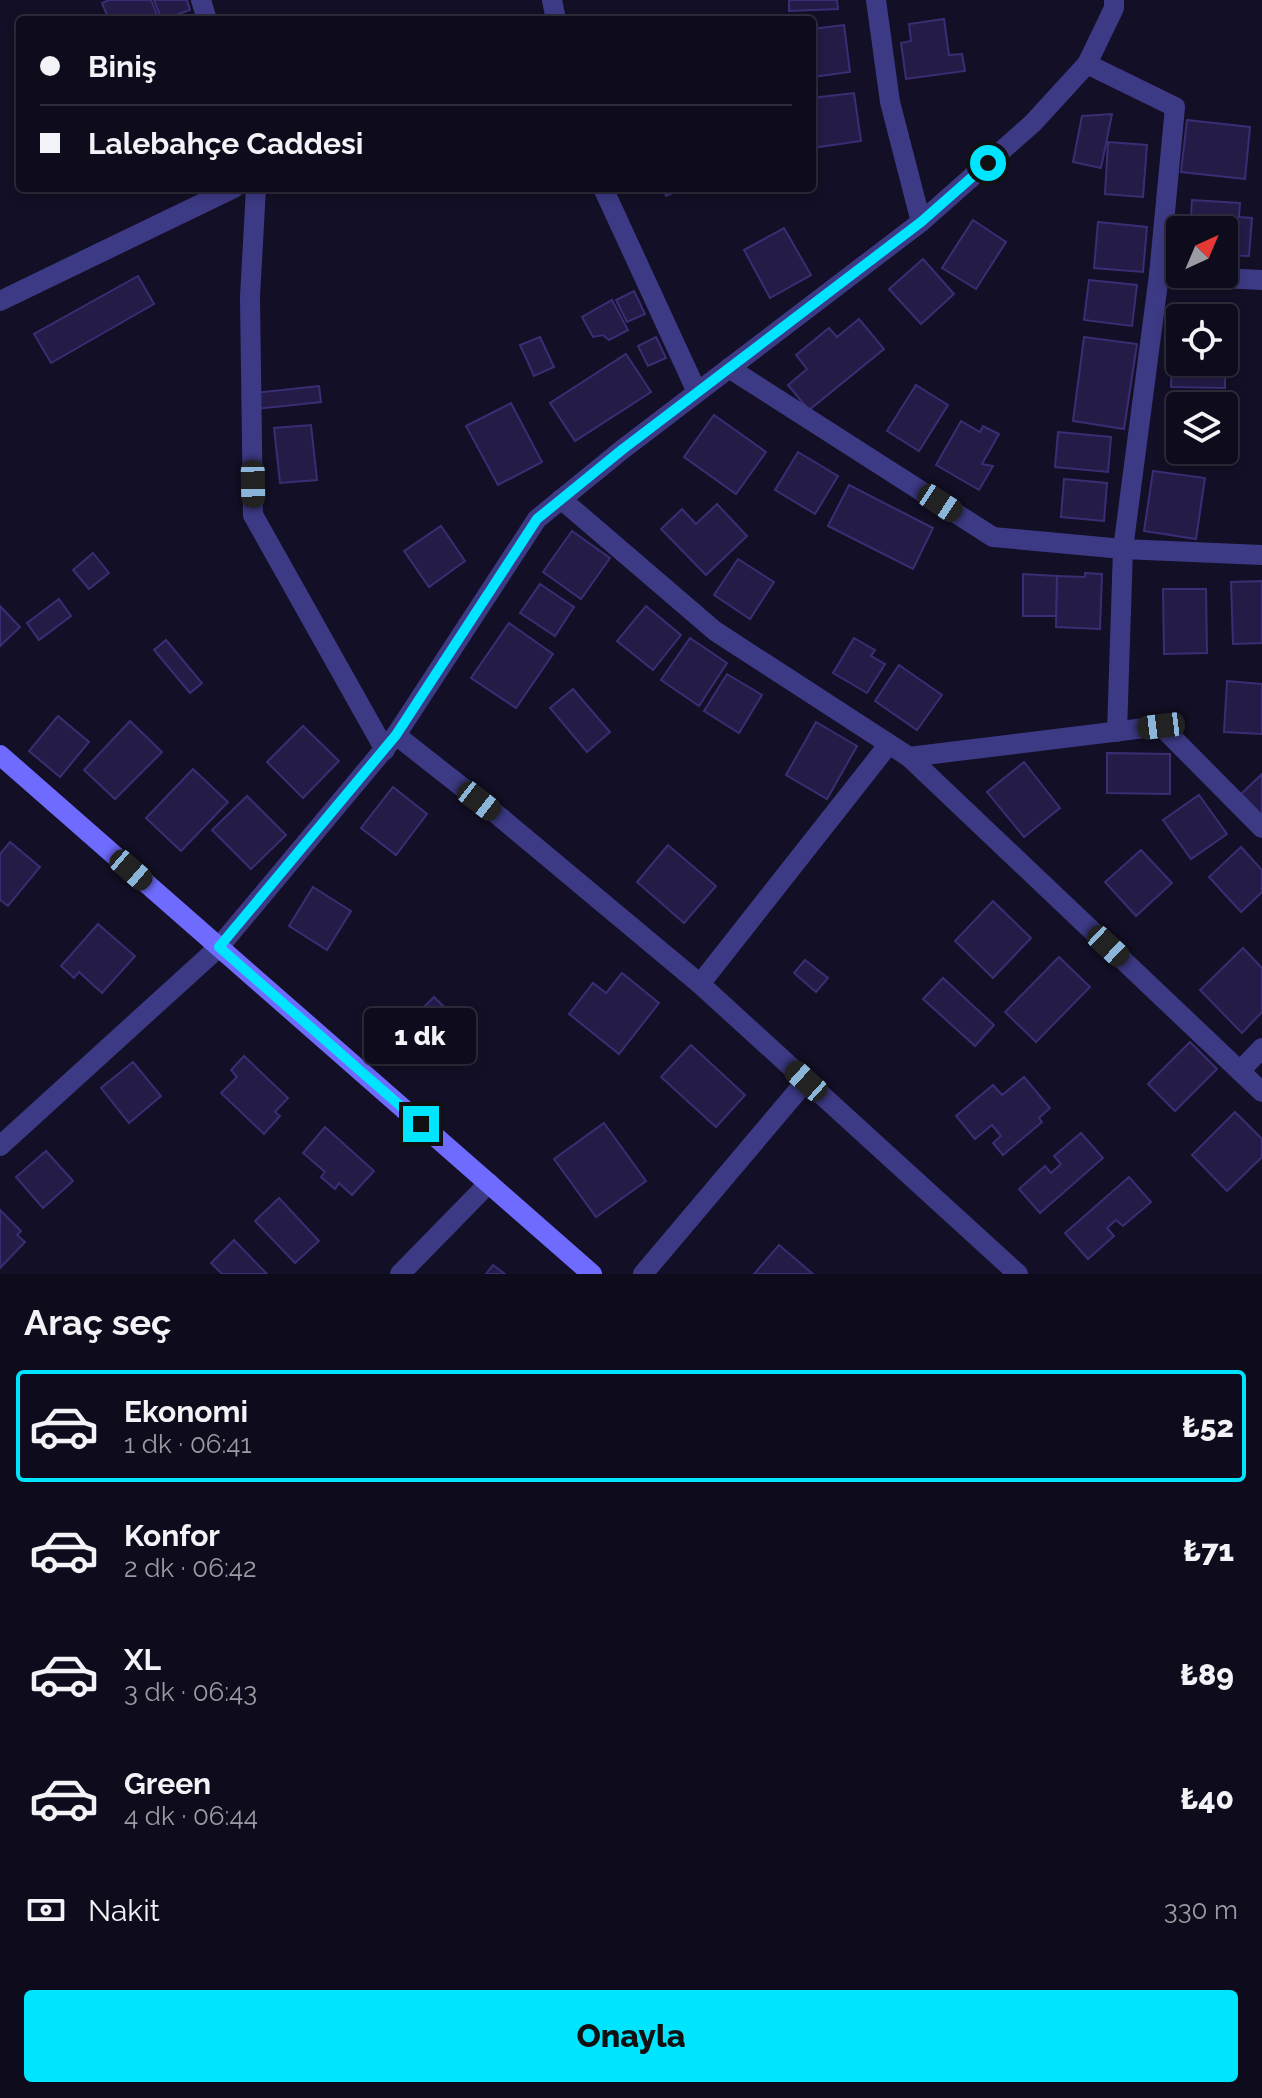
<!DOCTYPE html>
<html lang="tr">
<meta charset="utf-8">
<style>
:root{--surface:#0e0b1c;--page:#1c1929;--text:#f1f3f6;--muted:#9b9ba3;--line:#2e2b3b;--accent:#00e5ff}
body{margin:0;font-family:Raleway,sans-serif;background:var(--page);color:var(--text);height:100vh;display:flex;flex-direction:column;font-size:30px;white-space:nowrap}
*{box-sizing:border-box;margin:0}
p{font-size:26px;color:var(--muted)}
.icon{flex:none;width:44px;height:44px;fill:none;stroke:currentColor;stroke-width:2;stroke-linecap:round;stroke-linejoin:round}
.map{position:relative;height:1274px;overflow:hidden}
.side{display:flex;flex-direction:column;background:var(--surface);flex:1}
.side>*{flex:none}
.banner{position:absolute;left:16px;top:16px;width:800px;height:176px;border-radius:8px;box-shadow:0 4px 12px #0003,0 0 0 2px var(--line);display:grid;align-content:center;height:176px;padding:0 24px;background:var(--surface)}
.needle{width:52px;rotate:44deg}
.buttons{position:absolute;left:1166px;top:216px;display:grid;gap:16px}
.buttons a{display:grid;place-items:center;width:72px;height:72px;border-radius:8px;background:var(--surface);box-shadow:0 4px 12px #0003,0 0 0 2px var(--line);font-size:40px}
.end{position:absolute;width:36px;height:36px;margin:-18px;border:10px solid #00e5ff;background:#111;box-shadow:0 0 0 4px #111}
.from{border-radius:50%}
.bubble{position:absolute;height:56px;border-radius:8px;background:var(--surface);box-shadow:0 4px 12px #0003,0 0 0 2px var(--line);font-size:26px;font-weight:800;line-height:56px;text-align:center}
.car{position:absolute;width:24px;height:48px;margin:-24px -12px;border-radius:10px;box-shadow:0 0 6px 2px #0007;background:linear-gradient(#222 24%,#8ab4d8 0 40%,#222 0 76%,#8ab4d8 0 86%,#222 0)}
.banner b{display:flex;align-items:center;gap:28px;height:76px;font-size:30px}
.banner b+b{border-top:2px solid var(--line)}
.banner i{width:20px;height:20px;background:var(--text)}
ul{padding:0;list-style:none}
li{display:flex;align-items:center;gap:24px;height:112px;margin:0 16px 12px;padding:0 8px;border:4px solid transparent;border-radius:8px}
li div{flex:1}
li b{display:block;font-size:30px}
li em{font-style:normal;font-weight:800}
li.selected{border-color:var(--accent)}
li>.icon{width:72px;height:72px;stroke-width:1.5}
h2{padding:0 24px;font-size:36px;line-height:96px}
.pay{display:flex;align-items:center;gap:20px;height:88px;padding:0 24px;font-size:30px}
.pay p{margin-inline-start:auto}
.primary-button{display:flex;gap:16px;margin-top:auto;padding:16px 24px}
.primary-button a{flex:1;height:92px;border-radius:8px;background:var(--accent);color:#111;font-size:32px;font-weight:800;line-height:92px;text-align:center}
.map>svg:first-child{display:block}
.building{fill:#241b47;stroke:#3b2d73;stroke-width:2}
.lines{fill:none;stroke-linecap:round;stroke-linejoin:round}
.street{stroke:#3d3a85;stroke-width:20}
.secondary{stroke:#6f6bff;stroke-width:20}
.route{stroke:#00e5ff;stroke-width:10}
</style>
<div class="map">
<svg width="1262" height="1274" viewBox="0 0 1262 1274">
<rect width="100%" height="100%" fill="#130f26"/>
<g class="building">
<polygon points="109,0 151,0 159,20 109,20 102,3"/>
<polygon points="154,0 187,0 190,10 162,20"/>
<polygon points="789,0 837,0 838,9 789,11"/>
<polygon points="944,19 949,55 962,54 965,71 906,79 901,43 911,41 909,24"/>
<polygon points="844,25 850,72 812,77 812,29"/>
<polygon points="854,93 861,141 812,148 812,98"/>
<polygon points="1112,114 1101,168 1073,162 1082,116"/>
<polygon points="1187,120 1250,127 1245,179 1181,172"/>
<polygon points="1108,142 1147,145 1143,197 1105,194"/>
<polygon points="662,188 684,188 666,196"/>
<polygon points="1192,200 1240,203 1239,217 1252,218 1249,256 1224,255 1224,230 1190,230"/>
<polygon points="973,220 1006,242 976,289 942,268"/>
<polygon points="1098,222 1147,227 1143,272 1094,268"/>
<polygon points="784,228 811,275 770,298 744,250"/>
<polygon points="923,259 954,294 921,324 889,289"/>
<polygon points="138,276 154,304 51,363 34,334"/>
<polygon points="1089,280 1137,285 1132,326 1084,320"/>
<polygon points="634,291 645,314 627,322 616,300"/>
<polygon points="612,300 628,330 609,340 603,335 593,337 582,317"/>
<polygon points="859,319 884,349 809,410 788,385 807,369 796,355 829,328 837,337"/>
<polygon points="540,337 554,367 534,376 520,345"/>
<polygon points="656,337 666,358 648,366 638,346"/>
<polygon points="1084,337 1137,344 1124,429 1073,421"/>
<polygon points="1172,351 1180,351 1180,362 1224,362 1225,352 1225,388 1171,387"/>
<polygon points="626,354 651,392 575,441 550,403"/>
<polygon points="916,385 948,405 919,451 887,431"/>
<polygon points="319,386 321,402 256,409 254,393"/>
<polygon points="511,403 542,462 498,485 466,426"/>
<polygon points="714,415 766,452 736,494 684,457"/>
<polygon points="1169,415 1180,415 1180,450 1224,450 1224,416 1235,416 1234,460 1169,459"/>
<polygon points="961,421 980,432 983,426 999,434 982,464 993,466 979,490 936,465"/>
<polygon points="311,425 317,480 280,483 274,428"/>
<polygon points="1058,432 1111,437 1108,472 1055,467"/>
<polygon points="798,452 838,476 815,514 775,490"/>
<polygon points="1153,471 1205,478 1196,539 1144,531"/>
<polygon points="1064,479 1107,483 1104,521 1061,517"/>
<polygon points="849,485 933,528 913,569 828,526"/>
<polygon points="717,504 747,536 706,575 661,529 682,509 696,524"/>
<polygon points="441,526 465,561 429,587 404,551"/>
<polygon points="572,531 610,558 581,599 543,572"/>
<polygon points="93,553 109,573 89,589 73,570"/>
<polygon points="738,559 774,582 750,619 714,595"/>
<polygon points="1085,573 1102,574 1100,629 1056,627 1057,576 1085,577"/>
<polygon points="1023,574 1057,576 1056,616 1023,616"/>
<polygon points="1262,581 1262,643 1233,644 1231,582"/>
<polygon points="540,584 574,607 555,636 520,613"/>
<polygon points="1163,589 1206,589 1207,653 1164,654"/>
<polygon points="59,599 71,616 39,640 27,623"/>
<polygon points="0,606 20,627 0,646"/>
<polygon points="646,606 681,635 653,670 617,641"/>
<polygon points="509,623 553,654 516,708 471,678"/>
<polygon points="690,638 727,663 699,706 661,680"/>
<polygon points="854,638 875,650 871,656 885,664 867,693 833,673"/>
<polygon points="166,640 202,683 190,693 154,650"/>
<polygon points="899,665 942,695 917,730 875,701"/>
<polygon points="727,674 762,695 739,733 704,711"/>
<polygon points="1227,681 1262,684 1262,734 1224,732"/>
<polygon points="573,689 610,732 587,752 550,708"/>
<polygon points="58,716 89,742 60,777 29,751"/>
<polygon points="130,721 162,752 115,799 84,770"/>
<polygon points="816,722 857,746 827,799 786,775"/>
<polygon points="303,726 339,761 303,798 267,762"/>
<polygon points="1107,753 1170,754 1170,794 1107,793"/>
<polygon points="1024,762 1060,808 1024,837 987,792"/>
<polygon points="193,769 228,802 181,851 146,818"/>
<polygon points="1262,774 1262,816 1241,794"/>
<polygon points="393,787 427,814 396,855 361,828"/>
<polygon points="1199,795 1227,834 1191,859 1163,820"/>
<polygon points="247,796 286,835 251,869 212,830"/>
<polygon points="10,842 40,867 8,906 0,900 0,854"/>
<polygon points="668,845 716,886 684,923 637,882"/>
<polygon points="1241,847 1262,870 1262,892 1241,912 1209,877"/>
<polygon points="1141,850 1172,883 1136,916 1105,882"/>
<polygon points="313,887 351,911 327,950 289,926"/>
<polygon points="993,901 1031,938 993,978 955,941"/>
<polygon points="98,924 135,956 102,993 79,972 74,978 61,966"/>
<polygon points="1243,948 1262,968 1262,1012 1242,1033 1200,990"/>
<polygon points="1059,957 1090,987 1036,1042 1005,1012"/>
<polygon points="805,960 828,978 816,992 794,973"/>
<polygon points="622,973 659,1003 619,1054 569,1014 593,983 606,993"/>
<polygon points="943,978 994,1025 975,1046 923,999"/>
<polygon points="434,997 465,1027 439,1053 408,1023"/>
<polygon points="1190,1042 1217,1069 1175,1111 1148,1084"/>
<polygon points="691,1045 745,1095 716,1127 661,1077"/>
<polygon points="244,1056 288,1098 275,1112 280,1116 264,1134 221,1093 237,1077 231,1070"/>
<polygon points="133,1062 161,1096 129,1123 101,1088"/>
<polygon points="1024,1077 1050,1108 1039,1118 1042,1122 1003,1155 993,1143 1001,1136 992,1125 975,1139 956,1116 993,1085 1002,1095"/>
<polygon points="1235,1112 1262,1139 1262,1157 1227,1191 1192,1155"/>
<polygon points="604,1123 646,1181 596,1217 554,1159"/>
<polygon points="325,1127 374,1171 352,1195 339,1183 335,1189 321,1177 325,1172 303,1153"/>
<polygon points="1081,1133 1103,1158 1040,1213 1019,1189 1045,1166 1051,1173 1061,1164 1054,1156"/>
<polygon points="46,1151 73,1181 43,1208 16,1177"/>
<polygon points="1129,1177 1151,1202 1123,1226 1116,1220 1107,1228 1114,1236 1088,1259 1065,1233"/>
<polygon points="279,1198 319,1241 295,1263 255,1221"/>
<polygon points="0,1210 21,1231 17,1235 25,1242 0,1268"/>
<polygon points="234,1240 267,1274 222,1274 211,1263"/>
<polygon points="779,1245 813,1274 754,1274"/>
<polygon points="493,1265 505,1274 486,1274"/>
</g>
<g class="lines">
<g class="street">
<polyline points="201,0 207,20"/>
<polyline points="552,0 556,20"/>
<polyline points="876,0 890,102 921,222"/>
<polyline points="1087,64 1175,107 1159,275 1123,549 1117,732"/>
<polyline points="256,188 250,297 253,515 385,750"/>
<polyline points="603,188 697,392"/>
<polyline points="1159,275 1262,280"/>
<polyline points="0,301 234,188"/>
<polyline points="729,368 993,537 1123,549 1262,555"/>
<polyline points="561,499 715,631 909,757 1262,1092"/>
<polyline points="396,735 500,817 700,984 1018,1274"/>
<polyline points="909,757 1161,726 1262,828"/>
<polyline points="700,984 889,744"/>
<polyline points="1240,1071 1262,1048"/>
<polyline points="0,1146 219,947 396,735 537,519 623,449 921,222 1033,123 1087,64 1114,8 1114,0"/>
<polyline points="400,1274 489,1183"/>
<polyline points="643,1274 806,1081"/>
</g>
<polyline class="secondary" points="0,755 592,1274"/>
</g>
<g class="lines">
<polyline class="route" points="421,1124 219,947 396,735 537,519 623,449 921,222 988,163"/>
</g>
</svg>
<div class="buttons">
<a><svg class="needle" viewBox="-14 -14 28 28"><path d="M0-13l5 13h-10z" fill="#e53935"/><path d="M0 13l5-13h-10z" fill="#9b9ba3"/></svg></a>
<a><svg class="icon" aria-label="locate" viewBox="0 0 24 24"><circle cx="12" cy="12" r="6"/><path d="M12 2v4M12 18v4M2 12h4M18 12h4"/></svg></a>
<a><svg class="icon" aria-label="layers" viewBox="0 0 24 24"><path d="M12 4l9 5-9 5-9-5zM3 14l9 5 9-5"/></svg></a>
</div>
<i class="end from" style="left:988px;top:163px"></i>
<i class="end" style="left:421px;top:1124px"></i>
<div class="bubble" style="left:364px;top:1008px;width:112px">1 dk</div>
<i class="car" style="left:253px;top:484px;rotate:179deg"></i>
<i class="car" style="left:940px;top:503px;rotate:123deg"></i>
<i class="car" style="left:1161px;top:726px;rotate:263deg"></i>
<i class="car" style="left:479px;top:801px;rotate:128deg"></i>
<i class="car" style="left:131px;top:870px;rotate:131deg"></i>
<i class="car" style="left:1108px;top:946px;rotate:133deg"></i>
<i class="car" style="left:806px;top:1081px;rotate:312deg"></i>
<div class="banner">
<b><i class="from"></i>Biniş</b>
<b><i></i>Lalebahçe Caddesi</b>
</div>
</div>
<section class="side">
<h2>Araç seç</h2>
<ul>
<li class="selected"><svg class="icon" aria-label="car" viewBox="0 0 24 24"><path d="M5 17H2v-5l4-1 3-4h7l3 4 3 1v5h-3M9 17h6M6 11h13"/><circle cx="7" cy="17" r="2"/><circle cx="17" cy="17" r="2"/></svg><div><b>Ekonomi</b><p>1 dk · 06:41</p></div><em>₺52</em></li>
<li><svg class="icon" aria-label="car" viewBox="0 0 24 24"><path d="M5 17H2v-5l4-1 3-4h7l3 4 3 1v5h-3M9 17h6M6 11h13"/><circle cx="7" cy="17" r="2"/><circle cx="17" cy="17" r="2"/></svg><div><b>Konfor</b><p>2 dk · 06:42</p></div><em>₺71</em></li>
<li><svg class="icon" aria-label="car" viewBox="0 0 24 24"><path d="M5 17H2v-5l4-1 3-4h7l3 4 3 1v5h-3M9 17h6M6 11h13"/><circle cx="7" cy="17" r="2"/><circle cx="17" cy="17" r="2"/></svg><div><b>XL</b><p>3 dk · 06:43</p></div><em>₺89</em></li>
<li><svg class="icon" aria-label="car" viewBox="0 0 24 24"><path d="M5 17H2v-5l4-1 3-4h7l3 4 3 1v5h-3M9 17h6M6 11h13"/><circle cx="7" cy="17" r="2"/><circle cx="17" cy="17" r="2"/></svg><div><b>Green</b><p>4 dk · 06:44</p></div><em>₺40</em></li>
</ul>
<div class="pay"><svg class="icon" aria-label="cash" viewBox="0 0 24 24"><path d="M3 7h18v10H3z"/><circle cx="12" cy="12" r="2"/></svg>Nakit<p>330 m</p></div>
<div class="primary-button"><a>Onayla</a></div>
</section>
